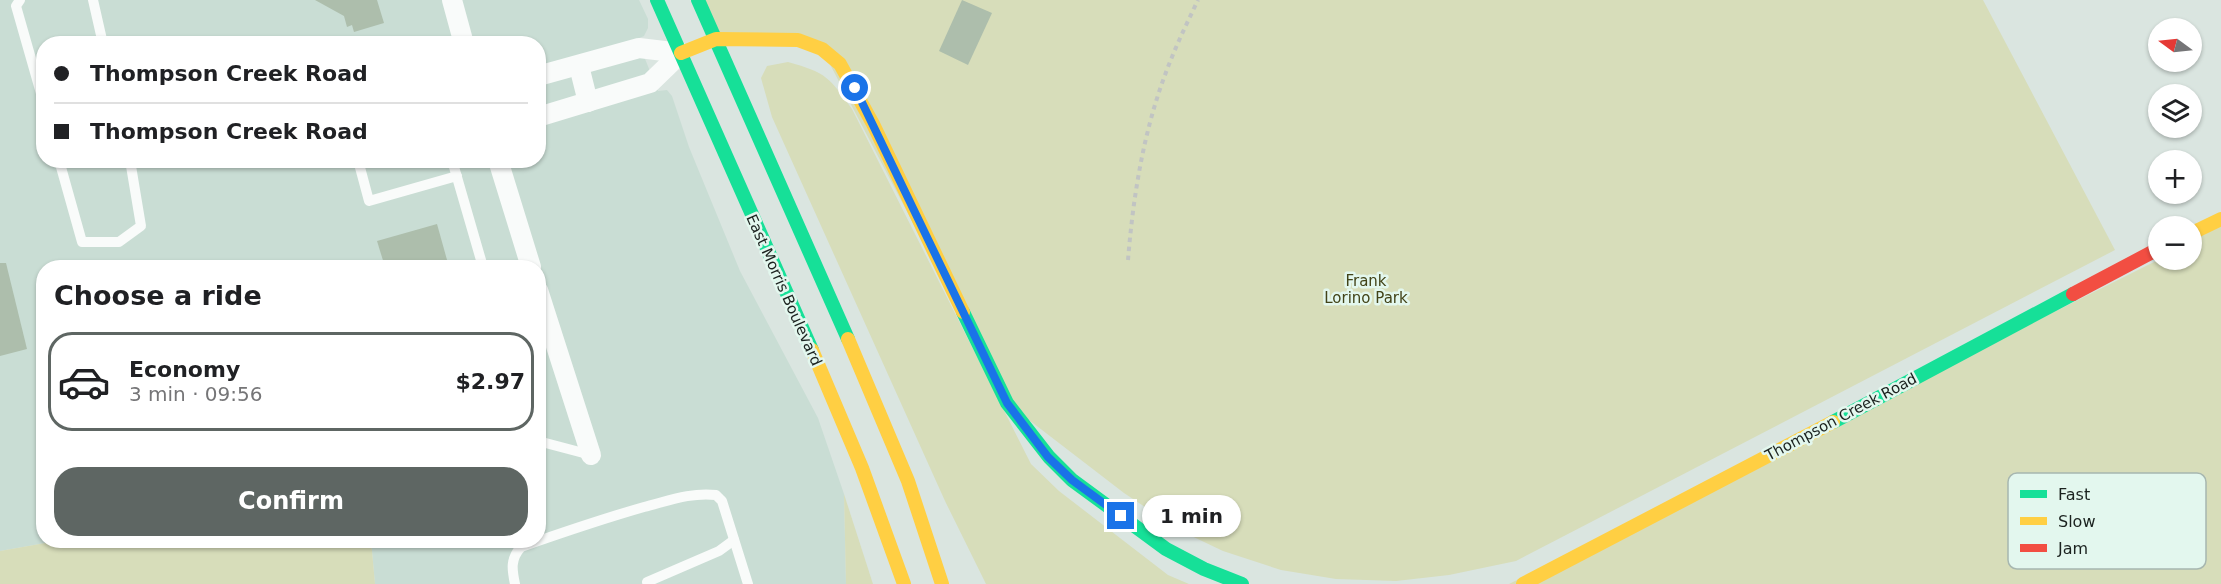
<!DOCTYPE html>
<meta charset="utf-8">
<style>
:root{--surface:#fff;--page:#f2f2f2;--text:#202124;--muted:#757577;--line:#e0e0e0;--accent:#5e6663}
body{margin:0;font-family:"DejaVu Sans",sans-serif;background:var(--page);color:var(--text);height:100vh;display:flex;flex-direction:column;font-size:22px;white-space:nowrap}
*{box-sizing:border-box;margin:0}
p{font-size:20px;color:var(--muted)}
.icon{flex:none;width:33px;height:33px;fill:none;stroke:currentColor;stroke-width:2;stroke-linecap:round;stroke-linejoin:round}
.map{position:relative;flex:1;overflow:hidden}
.side{position:absolute;left:36px;top:260px;width:510px;height:288px;display:flex;flex-direction:column;background:var(--surface);border-radius:24px;box-shadow:0 2px 4px #0004}
.side>*{flex:none}
.hud{position:absolute;left:36px;top:36px;width:510px;height:132px;border-radius:24px;box-shadow:0 2px 4px #0004;display:grid;align-content:center;height:132px;padding:0 18px;background:var(--surface)}
.needle{width:39px;rotate:285deg}
.fabs{position:absolute;left:2148px;top:18px;display:grid;gap:12px}
.fabs a{display:grid;place-items:center;width:54px;height:54px;border-radius:50%;background:var(--surface);box-shadow:0 2px 4px #0004;font-size:30px}
.end{position:absolute;width:27px;height:27px;margin:-14px;border:8px solid #1a73e8;background:#fff;box-shadow:0 0 0 3px #fff}
.from{border-radius:50%}
.bubble{position:absolute;height:42px;border-radius:21px;background:var(--surface);box-shadow:0 2px 4px #0004;font-size:20px;font-weight:700;line-height:42px;text-align:center}
.hud b{display:flex;align-items:center;gap:21px;height:57px;font-size:22px}
.hud b+b{border-top:2px solid var(--line)}
.hud i{width:15px;height:15px;background:var(--text)}
ul{padding:0;list-style:none}
li{display:flex;align-items:center;gap:18px;height:99px;margin:0 12px 9px;padding:0 6px;border:3px solid transparent;border-radius:24px}
li div{flex:1}
li b{display:block;font-size:22px}
li em{font-style:normal;font-weight:700}
li.active{border-color:var(--accent)}
li>.icon{width:54px;height:54px;stroke-width:1.5}
h2{padding:0 18px;font-size:27px;line-height:72px}
.primary-button{display:flex;gap:12px;margin-top:auto;padding:12px 18px}
.primary-button a{flex:1;height:69px;border-radius:24px;background:var(--accent);color:#fff;font-size:24px;font-weight:700;line-height:69px;text-align:center}
.map>svg:first-child{display:block}
.built{fill:#c9ddd4;fill-rule:evenodd}
.green{fill:#d7ddba}
.building{fill:#adbeac}
.lines{fill:none;stroke-linecap:round;stroke-linejoin:round}
.path{stroke:#c1c4c3;stroke-width:4;stroke-dasharray:4.5 4.5;stroke-linecap:butt}
.lane{stroke:#f9fbfa;stroke-width:10}
.street{stroke:#f9fbfa;stroke-width:20}
.fast{stroke:#16e098;stroke-width:14}
.slow{stroke:#ffcf43;stroke-width:14}
.jam{stroke:#f24e42;stroke-width:14}
.route{stroke:#1a73e8;stroke-width:8}
.labels{text-anchor:middle;dominant-baseline:central;stroke-width:5;stroke-linejoin:round;paint-order:stroke}
.park-label{font-size:15px;fill:#424318;stroke:#e3f7ee}
.street-label{font-size:15px;fill:#1b221f;stroke:#e3f7ee}
.key{fill:#e3f7ee;stroke:#a7b7b0;stroke-width:1.5}
.key-label{font-size:16px;fill:#1b221f}
</style>
<div class="map">
<svg width="2221" height="584" viewBox="0 0 2221 584">
<rect width="100%" height="100%" fill="#dae5e0"/>
<path class="built" d="M 0,0 L 639,0 L 648,19 L 648,28 L 644,36 L 637,39 L 658,91 L 667,90 L 672,96 L 689,147 L 740,271 L 818,418 L 844,494 L 846,584 L 375,584 L 371,540 L 538,540 L 538,267 L 44,267 L 44,540 L 62,540 L 0,551 ZM 44,44 L 538,44 L 538,160 L 44,160 Z"/>
<g class="green">
<polygon points="698,0 1983,0 2115,250 1516,561 1449,575 1396,581 1336,579 1281,570 1223,551 1181,531 1124,493 1007,403 822,49 716,39"/>
<path d="M 788,62 C 827,73 829,77 852,109 L 1031,464 L 1059,491 L 1168,575 L 1189,584 L 986,584 L 945,501 L 772,117 L 761,78 L 767,66 Z"/>
<polygon points="2221,219 2221,584 1509,584 2158,260 2192,260 2192,233"/>
<polygon points="844,494 873,584 846,584"/>
<polygon points="62,540 371,540 375,584 0,584 0,551"/>
</g>
<g class="building">
<polygon points="315,0 377,0 384,23 354,32 352,25 347,27 344,16"/>
<polygon points="962,0 992,13 968,65 939,51"/>
<polygon points="437,224 449,267 385,267 377,241"/>
<polygon points="0,263 6,263 27,349 0,356"/>
</g>
<g class="lines">
<path class="path" d="M 1128,260 C 1133,198 1143,134 1165,75 C 1174,50 1186,25 1198,0"/>
<g class="lane">
<polyline points="20,0 16,6 44,104"/>
<polyline points="93,0 103,44"/>
<polyline points="59,160 82,242 119,242 141,226 130,160"/>
<polyline points="358,160 369,201 457,176"/>
<polyline points="452,160 483,267"/>
<polyline points="538,441 591,455"/>
<polyline points="647,582 719,551 734,540"/>
<path d="M 515,584 C 512,570 510,559 521,547 C 561,533 602,519 644,507 C 668,501 691,492 716,495 L 722,501 L 748,584"/>
</g>
<g class="street">
<polyline points="452,0 464,44"/>
<polyline points="579,66 588,102"/>
<polyline points="538,76 639,48 681,53"/>
<polyline points="538,117 650,83 681,53"/>
<polyline points="498,160 531,267"/>
<polyline points="538,290 591,455"/>
</g>
<g class="fast">
<polyline points="657,0 812,350"/>
<polyline points="698,0 848,339"/>
<polyline points="963,312 1007,403 1049,457 1072,480 1166,549 1204,569 1242,584"/>
<polyline points="1833,422 2073,294"/>
</g>
<g class="slow">
<polyline points="681,53 716,39 798,40 822,49 840,64 873,124 963,312"/>
<polyline points="2192,233 2221,219"/>
<polyline points="848,339 908,481 942,584"/>
<polyline points="812,350 862,468 904,584"/>
<polyline points="1523,584 1833,422"/>
</g>
<polyline class="jam" points="2073,294 2158,249"/>
</g>
<g class="lines">
<polyline class="route" points="855,88 1007,403 1048,457 1072,480 1121,516"/>
</g>
<g class="labels">
<g class="park-label">
<text x="1366" y="281">Frank<tspan x="1366" dy="17">Lorino Park</tspan></text>
</g>
<g class="street-label">
<text transform="translate(784 290) rotate(66)">East Morris Boulevard</text>
<text transform="translate(1841 417) rotate(-28)">Thompson Creek Road</text>
</g>
</g>
<rect x="2008" y="473" width="198" height="96" rx="9" class="key"/>
<rect x="2020" y="490" width="27" height="8" fill="#16e098"/>
<rect x="2020" y="517" width="27" height="8" fill="#ffcf43"/>
<rect x="2020" y="544" width="27" height="8" fill="#f24e42"/>
<g class="key-label">
<text x="2058" y="500">Fast</text>
<text x="2058" y="527">Slow</text>
<text x="2058" y="554">Jam</text>
</g>
</svg>
<div class="fabs">
<a><svg class="needle" viewBox="-14 -14 28 28"><path d="M0-13l5 13h-10z" fill="#e53935"/><path d="M0 13l5-13h-10z" fill="#757577"/></svg></a>
<a><svg class="icon" aria-label="layers" viewBox="0 0 24 24"><path d="M12 4l9 5-9 5-9-5zM3 14l9 5 9-5"/></svg></a>
<a>+</a>
<a>−</a>
</div>
<i class="end from" style="left:855px;top:88px"></i>
<i class="end" style="left:1121px;top:516px"></i>
<div class="bubble" style="left:1142px;top:495px;width:99px">1 min</div>
<div class="hud">
<b><i class="from"></i>Thompson Creek Road</b>
<b><i></i>Thompson Creek Road</b>
</div>
<section class="side">
<h2>Choose a ride</h2>
<ul>
<li class="active"><svg class="icon" aria-label="car" viewBox="0 0 24 24"><path d="M5 17H2v-5l4-1 3-4h7l3 4 3 1v5h-3M9 17h6M6 11h13"/><circle cx="7" cy="17" r="2"/><circle cx="17" cy="17" r="2"/></svg><div><b>Economy</b><p>3 min · 09:56</p></div><em>$2.97</em></li>
</ul>
<div class="primary-button"><a>Confirm</a></div>
</section>
</div>
